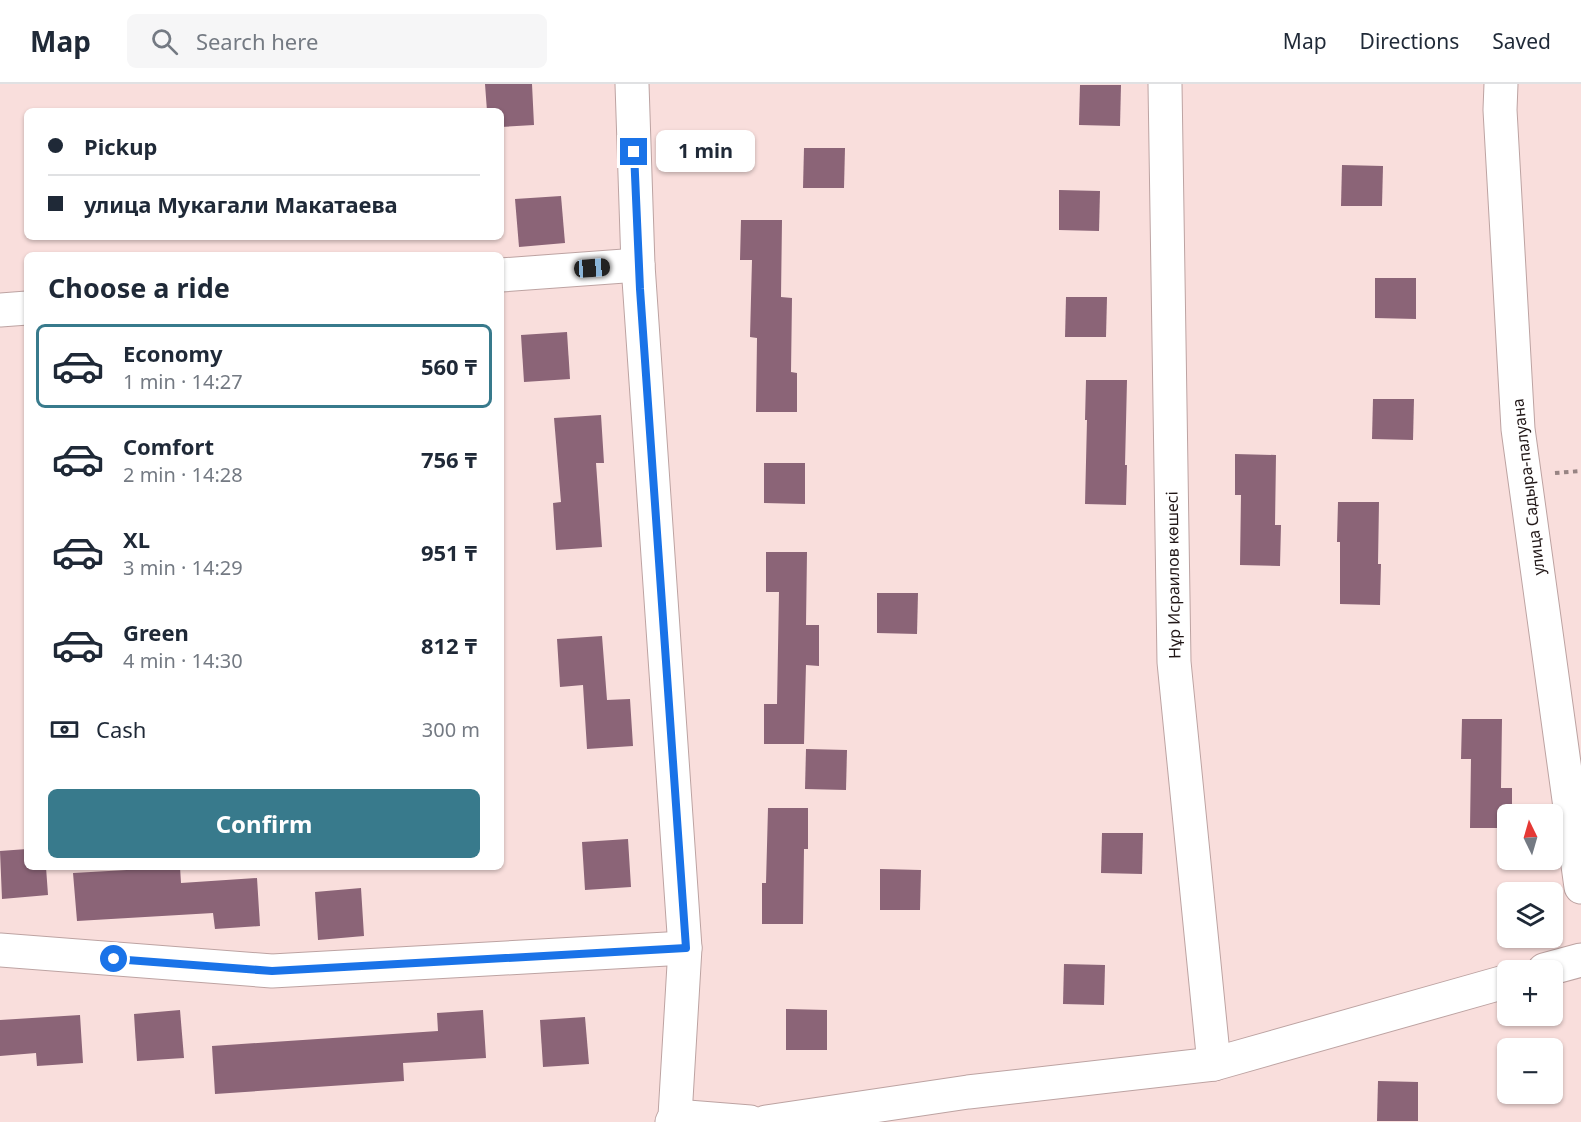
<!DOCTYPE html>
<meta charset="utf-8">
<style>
:root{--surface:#fff;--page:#f6f6f7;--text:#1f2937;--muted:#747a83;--line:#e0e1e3;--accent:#387a8c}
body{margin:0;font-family:"Noto Sans",sans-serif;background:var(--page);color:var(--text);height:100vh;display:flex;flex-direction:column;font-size:22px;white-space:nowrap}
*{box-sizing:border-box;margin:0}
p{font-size:20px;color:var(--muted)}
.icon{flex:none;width:33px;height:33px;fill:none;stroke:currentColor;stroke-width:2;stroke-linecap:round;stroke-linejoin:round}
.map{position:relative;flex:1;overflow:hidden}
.side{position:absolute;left:24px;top:168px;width:480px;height:618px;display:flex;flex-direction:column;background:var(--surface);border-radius:9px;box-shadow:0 2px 4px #0004}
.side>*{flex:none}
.guide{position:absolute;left:24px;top:24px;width:480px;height:132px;border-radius:9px;box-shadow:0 2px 4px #0004;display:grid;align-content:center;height:132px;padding:0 24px;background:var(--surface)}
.needle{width:39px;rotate:355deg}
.buttons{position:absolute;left:1497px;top:720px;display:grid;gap:12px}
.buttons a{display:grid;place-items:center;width:66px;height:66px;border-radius:9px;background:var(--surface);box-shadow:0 2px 4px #0004;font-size:30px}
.end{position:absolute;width:27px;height:27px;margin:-14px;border:8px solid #1a73e8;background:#fff;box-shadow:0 0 0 3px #fff}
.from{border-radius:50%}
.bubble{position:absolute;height:42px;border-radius:9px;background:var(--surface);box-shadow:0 2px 4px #0004;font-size:20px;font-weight:700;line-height:42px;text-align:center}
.car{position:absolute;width:18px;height:36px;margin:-18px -9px;border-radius:8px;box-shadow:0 0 4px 2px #0007;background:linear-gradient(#222 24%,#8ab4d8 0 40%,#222 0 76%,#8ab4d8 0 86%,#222 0)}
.guide b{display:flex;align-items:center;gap:21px;height:57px;font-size:22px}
.guide b+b{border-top:2px solid var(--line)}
.guide i{width:15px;height:15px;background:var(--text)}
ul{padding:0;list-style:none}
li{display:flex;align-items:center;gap:18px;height:84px;margin:0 12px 9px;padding:0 12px;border:3px solid transparent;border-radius:9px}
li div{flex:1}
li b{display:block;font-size:22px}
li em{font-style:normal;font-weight:700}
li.on{border-color:var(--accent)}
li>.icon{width:54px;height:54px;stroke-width:1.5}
h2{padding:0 24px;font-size:27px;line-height:72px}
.pay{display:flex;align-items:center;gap:15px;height:66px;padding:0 24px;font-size:22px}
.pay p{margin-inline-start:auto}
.primary-button{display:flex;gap:12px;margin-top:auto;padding:12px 24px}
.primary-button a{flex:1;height:69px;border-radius:9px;background:var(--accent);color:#fff;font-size:24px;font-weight:700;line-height:69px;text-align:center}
header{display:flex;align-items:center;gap:36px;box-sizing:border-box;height:84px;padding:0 30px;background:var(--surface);border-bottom:2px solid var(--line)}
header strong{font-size:28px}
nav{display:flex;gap:33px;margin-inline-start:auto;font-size:21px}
.search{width:420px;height:54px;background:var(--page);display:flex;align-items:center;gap:15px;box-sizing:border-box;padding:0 21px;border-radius:9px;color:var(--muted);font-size:22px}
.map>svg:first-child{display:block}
.building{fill:#8b6477}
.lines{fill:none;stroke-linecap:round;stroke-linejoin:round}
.street-casing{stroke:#bda3a2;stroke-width:35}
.path{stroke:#978483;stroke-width:4;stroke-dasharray:4.5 4.5;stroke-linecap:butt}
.street{stroke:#fff;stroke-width:33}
.route{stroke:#1a73e8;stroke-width:8}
.labels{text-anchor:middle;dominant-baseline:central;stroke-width:4.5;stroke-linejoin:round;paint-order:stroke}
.street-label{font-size:16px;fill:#211717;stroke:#fff}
</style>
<header>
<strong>Map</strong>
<div class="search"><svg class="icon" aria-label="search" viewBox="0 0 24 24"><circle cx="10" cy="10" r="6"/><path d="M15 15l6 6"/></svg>Search here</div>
<nav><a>Map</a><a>Directions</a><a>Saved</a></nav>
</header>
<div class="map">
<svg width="1581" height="1038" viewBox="0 0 1581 1038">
<rect width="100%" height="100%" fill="#f9dedc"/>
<g class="building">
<polygon points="485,0 532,0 534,41 501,43 501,27 487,27"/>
<polygon points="1080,1 1121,1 1120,42 1079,41"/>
<polygon points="804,64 845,64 844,104 803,104"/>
<polygon points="1342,81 1383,82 1382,122 1341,122"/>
<polygon points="1059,106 1100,107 1099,147 1059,146"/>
<polygon points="561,112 565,159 519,163 515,115"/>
<polygon points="741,136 782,136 781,213 792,214 791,288 797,289 797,328 756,328 757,254 750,253 752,176 740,176"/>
<polygon points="1375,194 1416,194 1416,235 1375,234"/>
<polygon points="1066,213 1107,213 1106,253 1065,253"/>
<polygon points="567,248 570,295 524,298 521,251"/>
<polygon points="1086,296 1127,296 1125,381 1127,381 1126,421 1085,420 1087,336 1085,336"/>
<polygon points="1373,315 1414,315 1413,356 1372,355"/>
<polygon points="601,331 604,379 596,379 602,463 556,466 553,419 561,418 554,334"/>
<polygon points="1235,370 1276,371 1275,441 1281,441 1280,482 1240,481 1241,411 1235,411"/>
<polygon points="764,379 805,379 805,420 764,419"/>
<polygon points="1338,418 1379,418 1378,480 1381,480 1380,521 1340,520 1340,458 1337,458"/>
<polygon points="766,468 807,468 806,541 819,541 819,582 806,581 804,660 764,660 764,620 777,620 779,508 766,508"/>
<polygon points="877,509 918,509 917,550 877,549"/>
<polygon points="602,552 607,616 630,615 633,662 587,665 583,601 560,603 557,555"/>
<polygon points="1462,635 1502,635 1501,704 1512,704 1512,730 1508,730 1508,744 1470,744 1471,675 1461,675"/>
<polygon points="806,665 847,666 846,706 805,705"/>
<polygon points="768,724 808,724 808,765 804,765 803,840 762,840 762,799 766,799"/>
<polygon points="1102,749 1143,749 1142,790 1101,789"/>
<polygon points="628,755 631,803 585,806 582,758"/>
<polygon points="27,765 27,783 46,783 48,811 2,815 0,767"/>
<polygon points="180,783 181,799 257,794 260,842 215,845 213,829 77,837 73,789"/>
<polygon points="880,785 921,786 920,826 880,826"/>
<polygon points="361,804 364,852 318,856 315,808"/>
<polygon points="1064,880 1105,881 1104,921 1063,920"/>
<polygon points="786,925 827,926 827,966 786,966"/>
<polygon points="180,926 184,974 137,977 134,930"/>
<polygon points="483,926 486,974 403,979 404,997 215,1010 212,962 438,947 437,929"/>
<polygon points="80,931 83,979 37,982 36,969 0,972 0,936"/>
<polygon points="585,933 589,980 543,983 540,936"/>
<polygon points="1378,997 1418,998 1418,1037 1377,1037"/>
</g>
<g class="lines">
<g class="street-casing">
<g id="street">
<polyline points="632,0 638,181 685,864 675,1032 672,1038"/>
<polyline points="1165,0 1174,578 1214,980"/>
<polyline points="1501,0 1500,26 1518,345 1581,803"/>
<polyline points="501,191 638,181"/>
<polyline points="0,226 27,224"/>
<polyline points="0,866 272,887 685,864"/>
<polyline points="1544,886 1581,876"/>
<polyline points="675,1032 750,1038"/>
<polyline points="766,1038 968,1008 1214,980 1508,897"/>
</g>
</g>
<polyline class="path" points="1555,389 1581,387"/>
<use href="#street" class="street"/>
</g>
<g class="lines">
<polyline class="route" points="114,875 272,887 686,864 640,205 634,68"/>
</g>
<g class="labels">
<g class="street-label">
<text transform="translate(1528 403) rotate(-97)">улица Садыра-палуана</text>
<text transform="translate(1173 491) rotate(-91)">Нұр Исраилов көшесі</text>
</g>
</g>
</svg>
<div class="buttons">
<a><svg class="needle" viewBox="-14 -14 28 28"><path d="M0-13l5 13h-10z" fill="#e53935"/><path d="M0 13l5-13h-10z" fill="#747a83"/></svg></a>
<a><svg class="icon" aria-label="layers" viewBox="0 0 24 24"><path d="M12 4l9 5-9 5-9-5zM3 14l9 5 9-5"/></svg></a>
<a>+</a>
<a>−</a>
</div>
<i class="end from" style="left:114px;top:875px"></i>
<i class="end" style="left:634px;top:68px"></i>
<div class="bubble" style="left:656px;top:46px;width:99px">1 min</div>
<i class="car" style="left:592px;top:184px;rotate:86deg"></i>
<div class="guide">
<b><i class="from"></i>Pickup</b>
<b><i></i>улица Мукагали Макатаева</b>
</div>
<section class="side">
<h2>Choose a ride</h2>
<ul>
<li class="on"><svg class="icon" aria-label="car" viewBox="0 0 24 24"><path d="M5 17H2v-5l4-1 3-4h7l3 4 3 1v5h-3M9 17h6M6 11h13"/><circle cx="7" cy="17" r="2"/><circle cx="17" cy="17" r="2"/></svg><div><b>Economy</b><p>1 min · 14:27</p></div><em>560 ₸</em></li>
<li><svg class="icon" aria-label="car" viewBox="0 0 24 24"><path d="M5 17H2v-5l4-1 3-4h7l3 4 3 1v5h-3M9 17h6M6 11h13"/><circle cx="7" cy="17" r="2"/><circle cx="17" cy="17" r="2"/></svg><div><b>Comfort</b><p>2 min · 14:28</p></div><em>756 ₸</em></li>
<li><svg class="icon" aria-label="car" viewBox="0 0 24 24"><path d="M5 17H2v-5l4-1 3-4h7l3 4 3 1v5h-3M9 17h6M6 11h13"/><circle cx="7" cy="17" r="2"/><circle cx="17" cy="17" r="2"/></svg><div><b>XL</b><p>3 min · 14:29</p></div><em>951 ₸</em></li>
<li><svg class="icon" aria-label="car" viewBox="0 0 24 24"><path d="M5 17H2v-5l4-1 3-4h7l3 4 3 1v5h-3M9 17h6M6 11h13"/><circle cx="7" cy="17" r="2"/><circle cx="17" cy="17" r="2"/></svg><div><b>Green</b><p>4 min · 14:30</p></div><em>812 ₸</em></li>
</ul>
<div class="pay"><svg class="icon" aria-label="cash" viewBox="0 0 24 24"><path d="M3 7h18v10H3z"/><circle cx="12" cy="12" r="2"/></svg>Cash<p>300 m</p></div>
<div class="primary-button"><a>Confirm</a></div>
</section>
</div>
